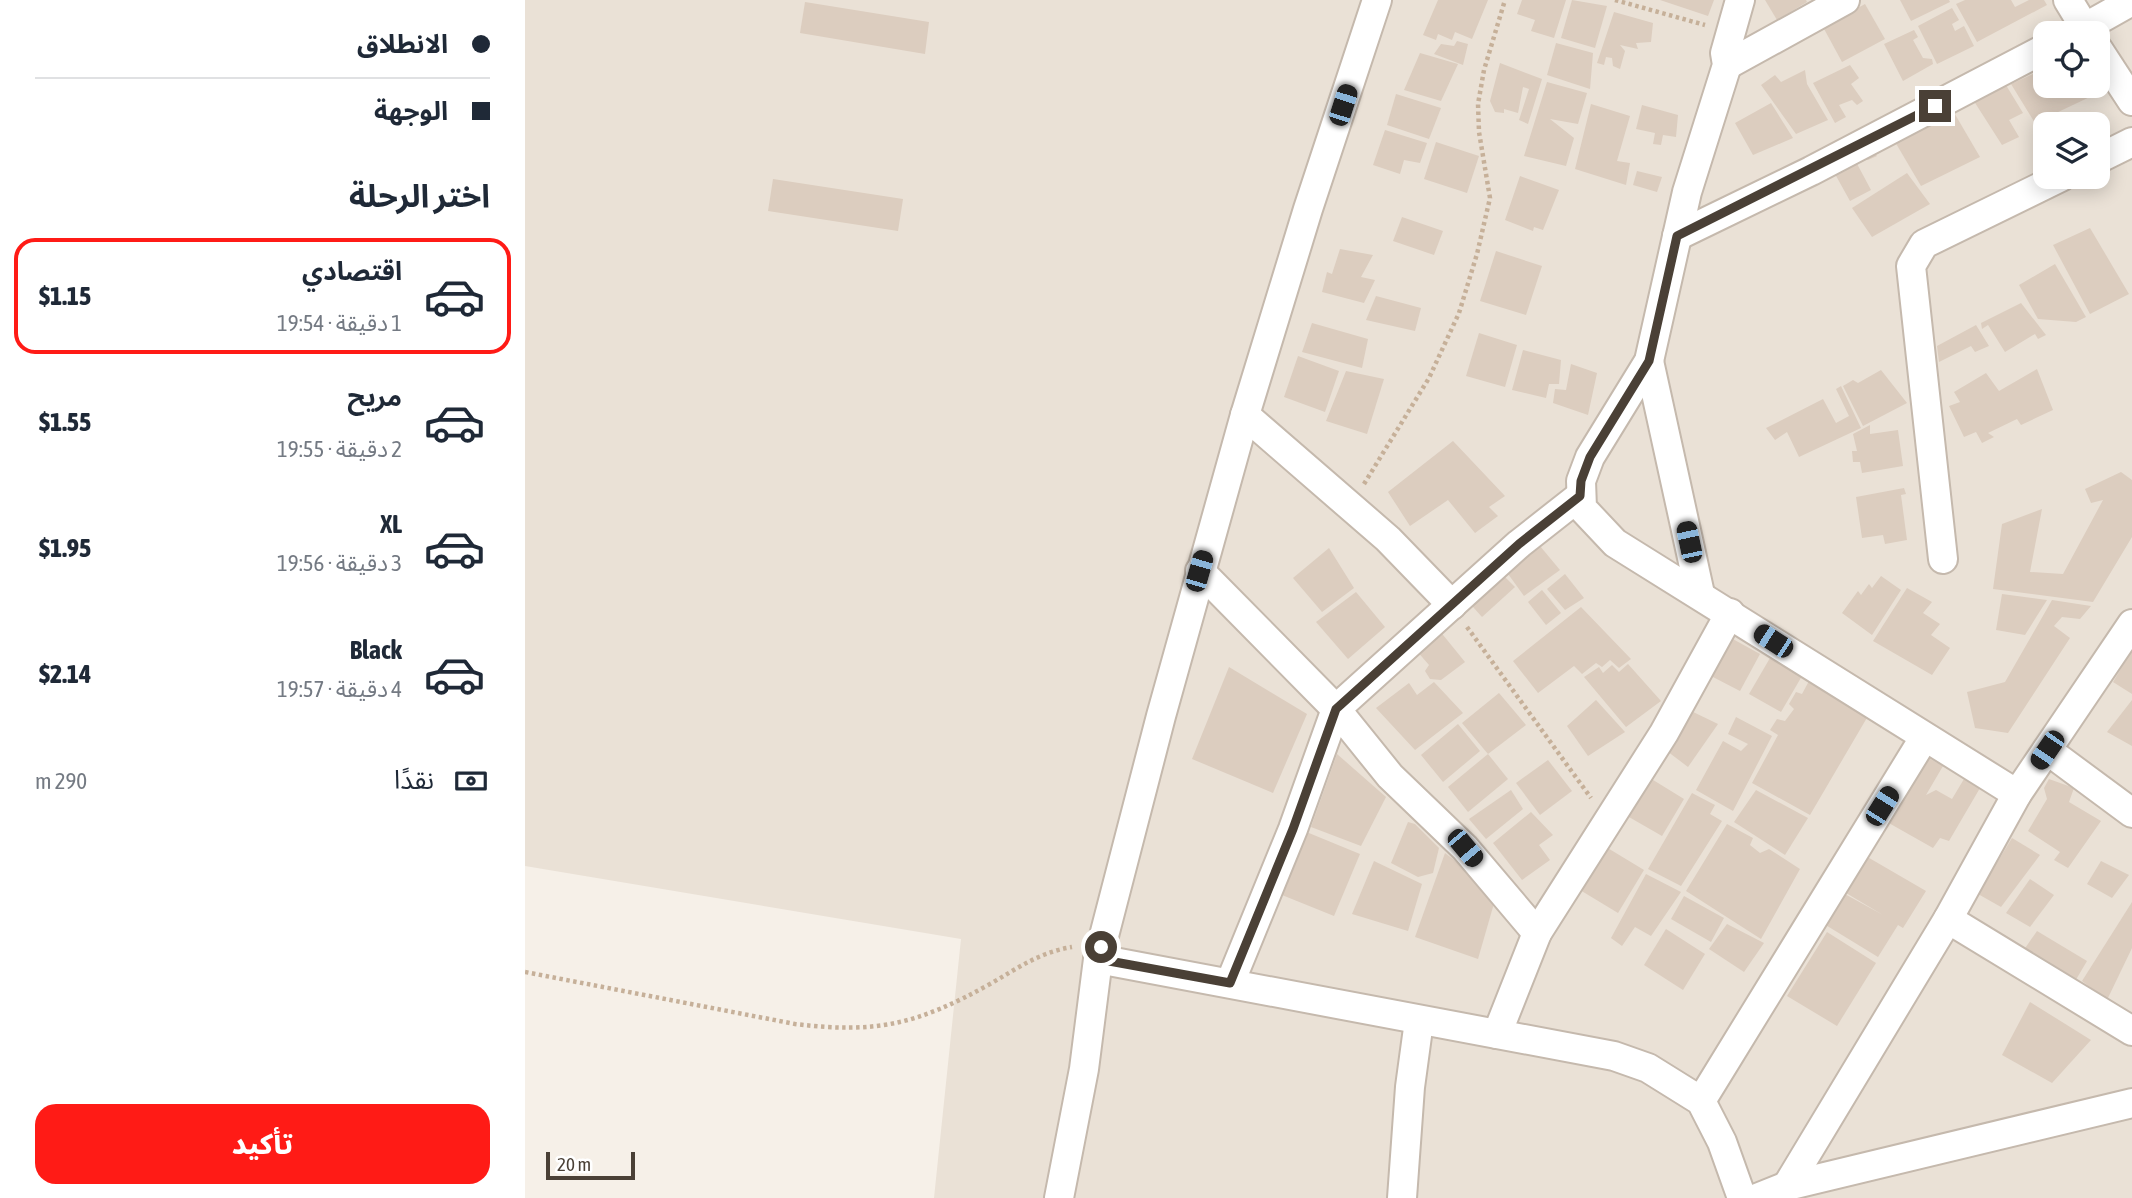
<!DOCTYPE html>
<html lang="ar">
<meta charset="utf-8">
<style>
:root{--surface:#fff;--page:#f6f6f7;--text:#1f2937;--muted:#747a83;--line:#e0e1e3;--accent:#ff1b16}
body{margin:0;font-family:"Asap Condensed","Noto Sans Arabic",sans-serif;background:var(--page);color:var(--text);direction:rtl;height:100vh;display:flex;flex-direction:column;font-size:26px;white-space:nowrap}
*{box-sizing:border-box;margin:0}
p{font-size:23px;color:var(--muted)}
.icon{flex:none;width:38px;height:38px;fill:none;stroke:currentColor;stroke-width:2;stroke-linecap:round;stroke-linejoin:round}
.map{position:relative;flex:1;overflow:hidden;direction:ltr}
.panel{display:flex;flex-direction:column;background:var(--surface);width:525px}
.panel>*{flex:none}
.guide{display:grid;align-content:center;height:154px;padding:0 35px;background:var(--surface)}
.buttons{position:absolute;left:1508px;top:21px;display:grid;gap:14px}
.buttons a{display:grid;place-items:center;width:77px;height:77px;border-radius:14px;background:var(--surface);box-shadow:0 4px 18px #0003;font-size:35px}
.scale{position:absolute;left:21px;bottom:18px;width:89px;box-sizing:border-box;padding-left:7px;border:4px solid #4a4036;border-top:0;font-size:19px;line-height:24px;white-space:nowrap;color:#4a4036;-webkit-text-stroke:5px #fff;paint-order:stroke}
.end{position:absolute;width:32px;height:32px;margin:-16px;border:9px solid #4a4036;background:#fff;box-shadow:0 0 0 4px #fff}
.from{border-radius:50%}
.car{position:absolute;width:21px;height:42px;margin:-21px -10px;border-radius:9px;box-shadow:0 0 5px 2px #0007;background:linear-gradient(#222 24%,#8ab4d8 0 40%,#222 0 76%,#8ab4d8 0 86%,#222 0)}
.guide b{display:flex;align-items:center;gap:24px;height:66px;font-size:26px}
.guide b+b{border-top:2px solid var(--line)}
.guide i{width:18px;height:18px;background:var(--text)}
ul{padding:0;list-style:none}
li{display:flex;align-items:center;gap:21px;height:116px;margin:0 14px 10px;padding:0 21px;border:4px solid transparent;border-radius:21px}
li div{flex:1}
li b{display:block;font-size:26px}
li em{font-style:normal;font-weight:800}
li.selected{border-color:var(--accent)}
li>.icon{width:63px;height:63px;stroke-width:1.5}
h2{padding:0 35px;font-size:32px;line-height:84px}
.pay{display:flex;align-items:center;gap:18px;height:77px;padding:0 35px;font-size:26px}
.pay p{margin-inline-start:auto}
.cta{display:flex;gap:14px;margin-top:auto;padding:14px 35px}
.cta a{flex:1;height:80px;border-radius:21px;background:var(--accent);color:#fff;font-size:28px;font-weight:800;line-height:80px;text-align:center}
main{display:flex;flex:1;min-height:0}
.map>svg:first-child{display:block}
.residential{fill:#eae1d6;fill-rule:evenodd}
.building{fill:#dccdbf}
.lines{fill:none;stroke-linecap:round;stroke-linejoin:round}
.street-casing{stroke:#c5b9ad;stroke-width:32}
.path{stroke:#c6b099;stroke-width:4.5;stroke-dasharray:3.5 3.5;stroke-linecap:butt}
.street{stroke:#fff;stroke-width:28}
.route{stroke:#4a4036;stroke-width:9}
</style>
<main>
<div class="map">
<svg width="1607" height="1198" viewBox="0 0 1607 1198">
<rect width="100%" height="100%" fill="#f6f0e8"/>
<path class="residential" d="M 0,0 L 1607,0 L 1607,1198 L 409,1198 L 436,939 L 0,866 ZM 1521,33 L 1573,33 L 1573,86 L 1521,86 ZM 1521,124 L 1573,124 L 1573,177 L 1521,177 Z"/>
<g class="building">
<polygon points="913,0 963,0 947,39 930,32 927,40 913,34 911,40 898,35"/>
<polygon points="997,0 1041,0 1029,38 1006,31 1010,20 992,14"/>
<polygon points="1047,0 1082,6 1070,48 1036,38"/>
<polygon points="1135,0 1189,0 1183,16"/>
<polygon points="1240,0 1281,0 1282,2 1252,20"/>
<polygon points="1375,0 1424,0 1425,2 1386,21"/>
<polygon points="1440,0 1486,0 1490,7 1504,0 1519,0 1522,5 1452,42 1431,4"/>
<polygon points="280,2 404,22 400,54 275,33"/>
<polygon points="1340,4 1360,39 1317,62 1298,27"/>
<polygon points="1427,8 1434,20 1427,24 1430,31 1439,26 1449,46 1412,64 1393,26"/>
<polygon points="1089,12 1128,23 1126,42 1111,43 1113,49 1095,45 1100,51 1095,69 1088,66 1087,58 1081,57 1079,65 1072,63"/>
<polygon points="1389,30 1393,37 1388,40 1398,58 1407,59 1408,64 1378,81 1359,44"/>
<polygon points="932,41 943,44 938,65 909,54 916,44 929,46"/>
<polygon points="1031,43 1068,53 1065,89 1022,75"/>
<polygon points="895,53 933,64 916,101 879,90"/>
<polygon points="975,63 1017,79 1003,124 994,120 1004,89 998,87 993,113 979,109 979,113 970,112 965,101"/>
<polygon points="1325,65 1334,78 1326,84 1338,101 1332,105 1327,100 1314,105 1321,117 1310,123 1288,83"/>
<polygon points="1521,68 1521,86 1563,86 1569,95 1510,123 1486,84"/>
<polygon points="1280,70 1282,84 1303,120 1271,134 1236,85 1250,75 1256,82"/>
<polygon points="1476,77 1498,113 1484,120 1494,137 1477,145 1445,95"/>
<polygon points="1022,82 1062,93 1053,124 1025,119 1049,138 1041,166 999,156"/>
<polygon points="871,94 916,108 904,139 862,125"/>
<polygon points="1246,103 1268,138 1228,155 1210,123"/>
<polygon points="1066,104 1105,116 1092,161 1105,163 1101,185 1050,169"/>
<polygon points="1424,104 1455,157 1396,186 1366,135"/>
<polygon points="1117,105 1153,115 1151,137 1138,135 1136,145 1128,144 1130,133 1111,129"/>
<polygon points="860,130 902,143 895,163 879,160 875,174 848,165"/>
<polygon points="911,142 954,156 942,193 899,179"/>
<polygon points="1344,145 1352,156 1343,160 1335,156 1330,160 1346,190 1325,201 1305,165"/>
<polygon points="1112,171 1137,177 1132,192 1108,185"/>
<polygon points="1382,173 1405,204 1347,237 1327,208"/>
<polygon points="995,176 1034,190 1018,230 1009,227 1008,231 980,220"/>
<polygon points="248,179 378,199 373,231 243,211"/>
<polygon points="877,217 918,231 909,255 868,241"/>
<polygon points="1565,228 1604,294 1565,314 1528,245"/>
<polygon points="815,249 848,255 836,277 850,280 839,303 797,292 802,272 807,274"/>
<polygon points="971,251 1017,266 1001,315 955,301"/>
<polygon points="1530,264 1561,317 1551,322 1513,319 1494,285"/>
<polygon points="851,296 896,308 890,331 841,320"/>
<polygon points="1496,303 1521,335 1513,339 1510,334 1480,352 1463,325 1457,329 1456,323"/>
<polygon points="787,323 843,339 837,368 777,352"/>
<polygon points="1451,325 1464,346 1450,352 1446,346 1414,362 1412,346"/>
<polygon points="954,333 992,345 980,387 941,376"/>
<polygon points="998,350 1036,360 1034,384 1024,384 1021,398 987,390"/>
<polygon points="773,356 814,371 800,412 759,397"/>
<polygon points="1046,364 1072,373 1063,415 1028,403 1030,389 1041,390"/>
<polygon points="1512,369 1528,410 1496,425 1492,419 1463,433 1469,437 1457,443 1451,432 1439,437 1424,406 1435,402 1429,392 1461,373 1474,391"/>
<polygon points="1356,370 1382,403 1338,426 1318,386 1328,380 1333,383"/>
<polygon points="821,371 859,379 842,434 801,421"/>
<polygon points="1316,386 1336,428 1274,457 1262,432 1250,440 1241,428 1298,399 1311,423 1324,416 1311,389"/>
<polygon points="1345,425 1345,434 1373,430 1378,466 1337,473 1335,462 1328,462 1327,451 1332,451 1328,434"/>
<polygon points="928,441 980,496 964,507 973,516 950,533 923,500 885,526 863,492"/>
<polygon points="1596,472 1607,480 1607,537 1568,602 1468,589 1477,524 1517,509 1505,572 1538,574 1578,500 1566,503 1560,489"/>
<polygon points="1379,488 1381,494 1376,495 1382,540 1360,544 1358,535 1337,538 1331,497"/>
<polygon points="1010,540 1035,570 999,596 978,567"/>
<polygon points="804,548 829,588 797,612 768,578"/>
<polygon points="972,569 990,587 957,617 940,598"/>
<polygon points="1040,574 1059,598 1040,610 1022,589"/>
<polygon points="1356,576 1376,590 1347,635 1317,613 1333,591 1336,595 1344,584 1347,588"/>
<polygon points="1382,588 1407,602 1398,613 1415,624 1406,635 1425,648 1407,675 1348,641"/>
<polygon points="1017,590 1036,613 1021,625 1003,602"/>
<polygon points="831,592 860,627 823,659 791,622"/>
<polygon points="1477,594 1522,600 1500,635 1471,630"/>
<polygon points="1527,600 1566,606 1555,619 1537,617 1529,626 1545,638 1483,733 1450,728 1442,692 1480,682"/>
<polygon points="1056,607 1106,659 1094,668 1085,660 1077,667 1071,663 1057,674 1049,666 1013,693 988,661"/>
<polygon points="914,630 940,662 916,680 905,679 900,671 904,665 891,650"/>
<polygon points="1206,638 1235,654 1215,691 1186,676"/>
<polygon points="1607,650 1607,694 1588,682"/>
<polygon points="1245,658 1277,676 1256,712 1224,694"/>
<polygon points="1103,664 1136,701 1101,727 1059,677 1074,667 1078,673 1087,665 1094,672"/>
<polygon points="704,667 782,714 748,793 667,759"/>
<polygon points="1284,681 1343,716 1285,815 1227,783 1253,735 1245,730 1252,719 1260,721 1269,709 1264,704 1271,692 1277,694"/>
<polygon points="909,682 938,713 890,750 851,708 884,683 892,695"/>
<polygon points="974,693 1001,725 963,754 937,723"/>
<polygon points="1071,700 1100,732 1063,756 1042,726"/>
<polygon points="1607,700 1607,746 1582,732"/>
<polygon points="1162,709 1193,724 1163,767 1138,748"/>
<polygon points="1211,717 1247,736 1208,811 1171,790 1198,741 1216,751 1223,744 1203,734"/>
<polygon points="933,724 955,751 918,782 896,755"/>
<polygon points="812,754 861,797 836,846 786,827"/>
<polygon points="963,754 983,779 943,812 923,787"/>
<polygon points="1398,755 1418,766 1401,795 1411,790 1427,799 1439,779 1455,788 1424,841 1415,838 1408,848 1362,822"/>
<polygon points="1023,760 1047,791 1015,815 991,783"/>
<polygon points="1120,775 1159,799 1137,836 1097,813"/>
<polygon points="1524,779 1549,788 1544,802 1576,821 1543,868 1529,860 1535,852 1503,831 1522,799 1519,788"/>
<polygon points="986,790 998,809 961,839 944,819"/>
<polygon points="1231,790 1283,818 1260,855 1209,822"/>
<polygon points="1167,793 1190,805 1185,814 1197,821 1156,886 1123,869"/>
<polygon points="1006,812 1028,835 1014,845 1025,860 997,880 968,843"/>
<polygon points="883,822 890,824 914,848 908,873 893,877 866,863"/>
<polygon points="1202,824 1228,838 1225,845 1235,853 1244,849 1275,869 1236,939 1161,891"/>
<polygon points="779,831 835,854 809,916 752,893"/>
<polygon points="1487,838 1515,855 1476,907 1453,894"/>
<polygon points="1081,847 1119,870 1093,913 1055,890"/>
<polygon points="920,853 972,893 953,959 890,937"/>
<polygon points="1339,855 1401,891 1378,928 1373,925 1353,957 1299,924 1318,893 1358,915 1316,890"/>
<polygon points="849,861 897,884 883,931 827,914"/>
<polygon points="1576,861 1604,875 1587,898 1562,884"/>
<polygon points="1121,874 1156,892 1126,936 1110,927 1097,946 1086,938"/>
<polygon points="1505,879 1529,895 1505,927 1481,913"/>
<polygon points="1159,896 1199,918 1186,942 1146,919"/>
<polygon points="1607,902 1607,948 1582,1000 1557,981"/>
<polygon points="1202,924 1239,943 1219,972 1184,949"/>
<polygon points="1141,929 1180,954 1158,990 1119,965"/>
<polygon points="1512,931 1562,961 1549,983 1496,954"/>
<polygon points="1302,932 1351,963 1312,1026 1262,996"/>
<polygon points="1505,1002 1566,1040 1527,1083 1477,1055"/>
</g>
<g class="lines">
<g class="street-casing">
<g id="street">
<polyline points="1215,0 1200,53 1202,65 1162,192 1124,361 1065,457 1056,481 1057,508 1090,543 1492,794"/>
<polyline points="1543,0 1563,33"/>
<polyline points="1550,33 1607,1"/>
<polyline points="1573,49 1607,101"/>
<polyline points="1202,65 1320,0"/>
<polyline points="1573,159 1607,142"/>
<polyline points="1152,236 1286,171 1521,48"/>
<polyline points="1124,361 1175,594"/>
<polyline points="720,415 863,539 927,605"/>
<polyline points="1418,559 1386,266 1399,244 1536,177"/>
<polyline points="675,571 811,709 865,776 940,848 1012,933"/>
<polyline points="1522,750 1607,813"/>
<polyline points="1423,919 1607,1031"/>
<polyline points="573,959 1089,1056 1123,1068 1176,1101 1197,1142 1217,1198"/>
<polyline points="705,983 768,829 811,709 994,544 1055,496"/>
<polyline points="972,1034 1012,933 1139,733 1205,613"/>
<polyline points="1176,1101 1399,738"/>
<polyline points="1262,1186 1423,919 1492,794 1607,624"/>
<polyline points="534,1198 559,1069 573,959 636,716 720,415 783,209 852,0"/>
<polyline points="877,1198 885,1087 894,1021"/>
<polyline points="1232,1198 1262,1186 1607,1103"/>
</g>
</g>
<g class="path">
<polyline points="1090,0 1180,25"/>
<polyline points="839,484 904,378 934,313 952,254 965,198 954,132 953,104 959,70 980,0"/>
<polyline points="942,627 1066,798"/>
<path d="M 0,972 L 270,1024 C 352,1034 393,1024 465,984 C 493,968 515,952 547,947"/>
</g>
<use href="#street" class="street"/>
</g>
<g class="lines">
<polyline class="route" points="576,947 573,959 705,983 768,829 811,709 994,544 1055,496 1056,481 1065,457 1124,361 1152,236 1410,106"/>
</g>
</svg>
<div class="buttons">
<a><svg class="icon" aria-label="locate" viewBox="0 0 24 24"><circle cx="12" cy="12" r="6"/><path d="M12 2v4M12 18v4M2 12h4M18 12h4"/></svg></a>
<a><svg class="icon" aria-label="layers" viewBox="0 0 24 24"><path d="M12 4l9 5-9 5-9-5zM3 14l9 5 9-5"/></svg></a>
</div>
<div class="scale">20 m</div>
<i class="end from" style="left:576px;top:947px"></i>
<i class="end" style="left:1410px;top:106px"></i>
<i class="car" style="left:818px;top:105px;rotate:18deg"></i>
<i class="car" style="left:1164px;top:542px;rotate:348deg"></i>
<i class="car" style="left:674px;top:571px;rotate:16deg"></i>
<i class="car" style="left:1248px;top:641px;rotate:303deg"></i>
<i class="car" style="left:1522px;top:750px;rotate:214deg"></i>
<i class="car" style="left:1357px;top:806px;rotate:32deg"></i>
<i class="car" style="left:940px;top:848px;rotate:140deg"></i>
</div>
<section class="panel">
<div class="guide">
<b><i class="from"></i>الانطلاق</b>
<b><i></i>الوجهة</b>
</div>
<h2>اختر الرحلة</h2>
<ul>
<li class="selected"><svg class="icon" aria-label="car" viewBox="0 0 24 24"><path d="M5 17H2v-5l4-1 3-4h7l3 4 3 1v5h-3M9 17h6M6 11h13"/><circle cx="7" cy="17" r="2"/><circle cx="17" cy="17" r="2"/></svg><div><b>اقتصادي</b><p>1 دقيقة · 19:54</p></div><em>$1.15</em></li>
<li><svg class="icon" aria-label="car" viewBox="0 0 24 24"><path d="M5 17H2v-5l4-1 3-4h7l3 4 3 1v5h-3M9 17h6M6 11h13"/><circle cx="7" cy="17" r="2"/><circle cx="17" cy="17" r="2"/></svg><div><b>مريح</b><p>2 دقيقة · 19:55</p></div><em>$1.55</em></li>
<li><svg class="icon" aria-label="car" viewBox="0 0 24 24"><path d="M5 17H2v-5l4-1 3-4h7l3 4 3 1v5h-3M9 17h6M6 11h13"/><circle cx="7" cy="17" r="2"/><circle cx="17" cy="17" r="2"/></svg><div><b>XL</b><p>3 دقيقة · 19:56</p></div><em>$1.95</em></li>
<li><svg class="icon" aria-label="car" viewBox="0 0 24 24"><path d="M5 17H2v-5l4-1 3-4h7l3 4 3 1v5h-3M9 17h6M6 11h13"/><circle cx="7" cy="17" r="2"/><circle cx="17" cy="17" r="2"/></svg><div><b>Black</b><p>4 دقيقة · 19:57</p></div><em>$2.14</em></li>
</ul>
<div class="pay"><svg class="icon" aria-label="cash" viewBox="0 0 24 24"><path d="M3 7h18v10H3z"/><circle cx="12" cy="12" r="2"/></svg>نقدًا<p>290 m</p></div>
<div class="cta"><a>تأكيد</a></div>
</section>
</main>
